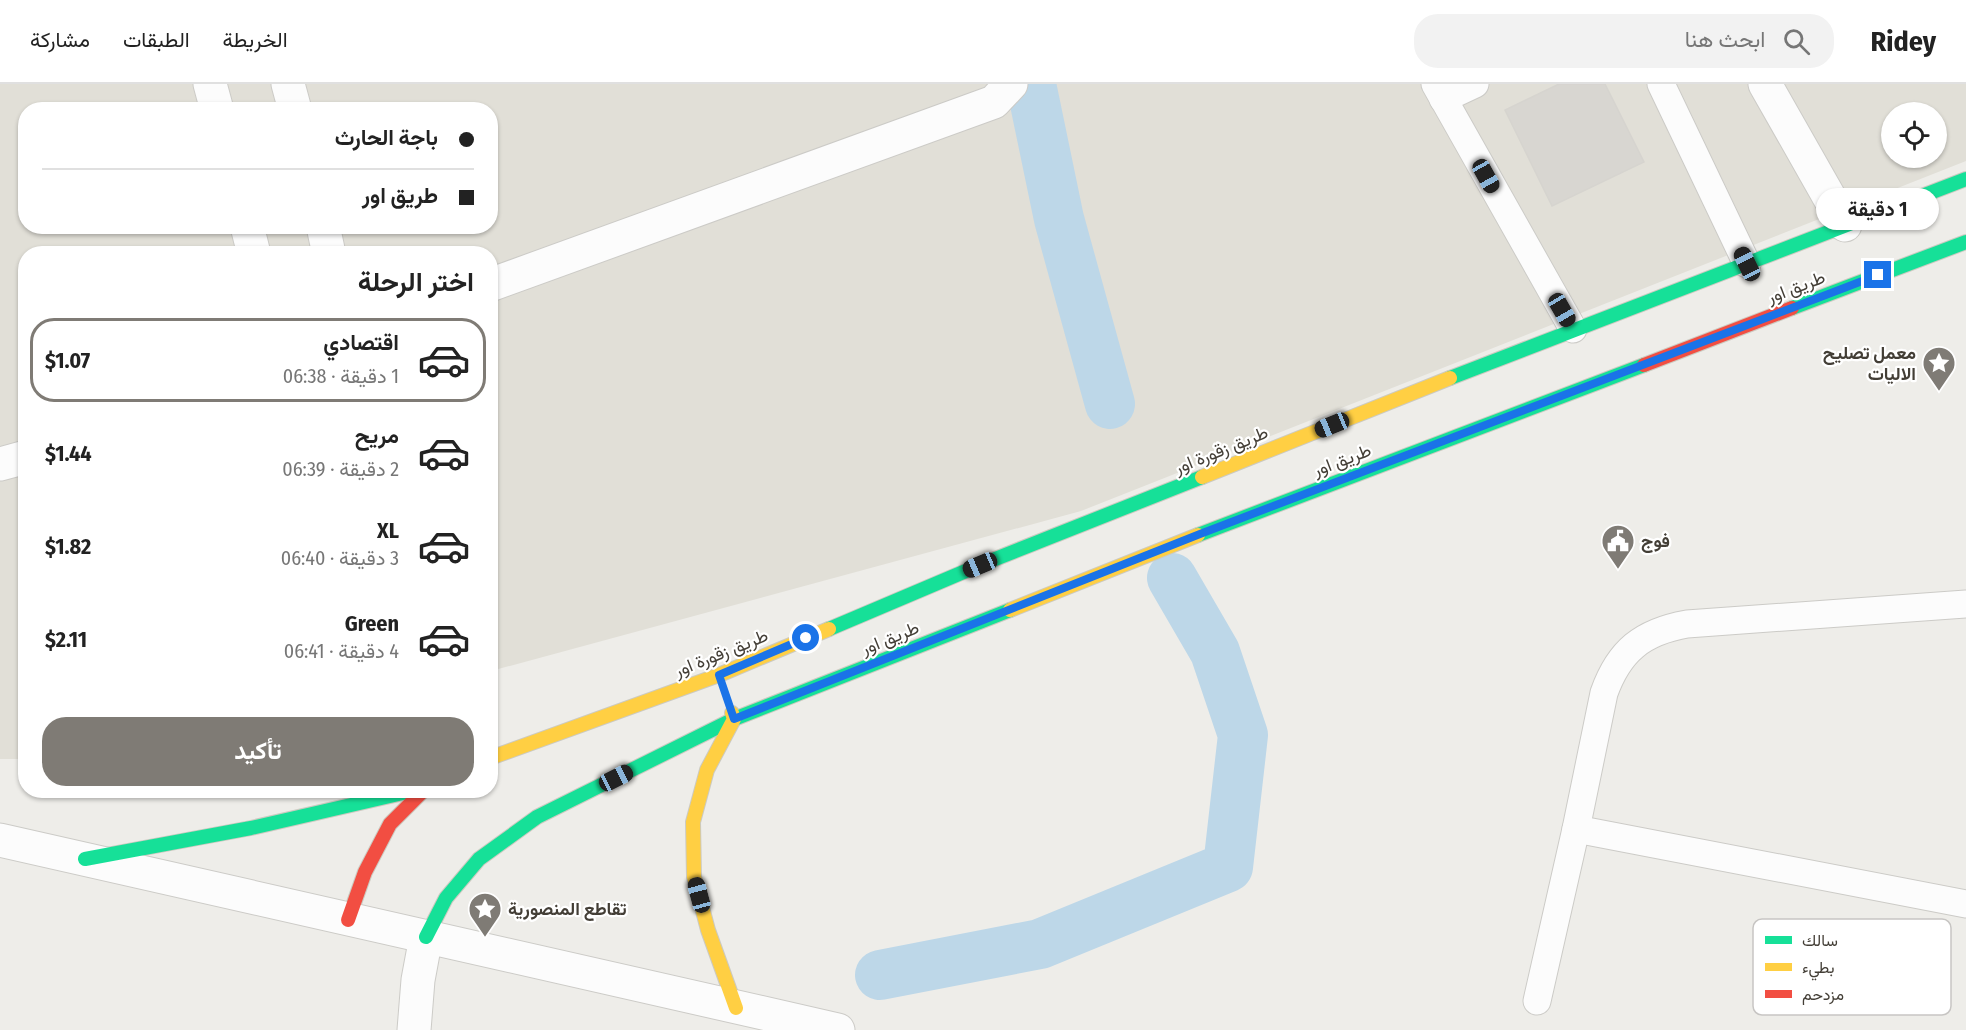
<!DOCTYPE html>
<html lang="ar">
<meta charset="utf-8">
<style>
:root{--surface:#fff;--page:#f2f2f2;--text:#222;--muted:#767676;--line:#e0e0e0;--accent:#7f7b75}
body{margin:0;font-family:"Fira Sans Condensed",Vazirmatn,sans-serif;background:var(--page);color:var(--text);direction:rtl;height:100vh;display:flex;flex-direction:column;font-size:22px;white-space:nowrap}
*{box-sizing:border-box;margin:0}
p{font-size:20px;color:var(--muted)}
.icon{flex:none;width:33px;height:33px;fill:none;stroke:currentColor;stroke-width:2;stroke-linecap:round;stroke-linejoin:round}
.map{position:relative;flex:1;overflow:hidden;direction:ltr}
.panel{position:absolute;left:18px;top:162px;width:480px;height:552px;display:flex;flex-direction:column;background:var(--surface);border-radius:24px;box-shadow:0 2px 4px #0004;direction:rtl}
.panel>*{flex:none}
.banner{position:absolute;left:18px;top:18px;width:480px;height:132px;border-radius:24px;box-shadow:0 2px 4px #0004;direction:rtl;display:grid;align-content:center;height:132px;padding:0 24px;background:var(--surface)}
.fabs{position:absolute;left:1881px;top:18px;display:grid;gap:12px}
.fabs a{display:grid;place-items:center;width:66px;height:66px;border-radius:50%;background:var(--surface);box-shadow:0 2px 4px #0004;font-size:30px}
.end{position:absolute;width:27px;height:27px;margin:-14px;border:8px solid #1a73e8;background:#fff;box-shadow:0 0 0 3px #fff}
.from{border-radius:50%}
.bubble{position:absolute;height:42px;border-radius:21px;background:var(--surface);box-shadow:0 2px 4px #0004;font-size:20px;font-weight:700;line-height:42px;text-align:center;direction:rtl}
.car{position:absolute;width:18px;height:36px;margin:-18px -9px;border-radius:8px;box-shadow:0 0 4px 2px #0007;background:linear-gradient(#222 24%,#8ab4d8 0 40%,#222 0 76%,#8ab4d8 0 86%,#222 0)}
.banner b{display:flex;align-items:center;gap:21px;height:57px;font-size:22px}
.banner b+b{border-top:2px solid var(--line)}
.banner i{width:15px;height:15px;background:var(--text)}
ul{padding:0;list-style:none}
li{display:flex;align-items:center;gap:18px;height:84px;margin:0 12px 9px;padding:0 12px;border:3px solid transparent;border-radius:24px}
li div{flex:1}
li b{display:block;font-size:22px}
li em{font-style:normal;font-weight:700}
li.current{border-color:var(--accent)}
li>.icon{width:54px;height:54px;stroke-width:1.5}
h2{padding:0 24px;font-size:27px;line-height:72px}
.action{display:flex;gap:12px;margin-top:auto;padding:12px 24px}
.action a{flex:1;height:69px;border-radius:24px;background:var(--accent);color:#fff;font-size:24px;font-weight:700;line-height:69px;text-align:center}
header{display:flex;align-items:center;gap:36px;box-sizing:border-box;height:84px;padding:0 30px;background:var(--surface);border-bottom:2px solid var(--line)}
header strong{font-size:28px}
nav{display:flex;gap:33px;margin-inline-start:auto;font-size:21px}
.search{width:420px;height:54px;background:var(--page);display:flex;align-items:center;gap:15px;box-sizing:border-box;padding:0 21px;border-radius:24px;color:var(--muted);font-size:22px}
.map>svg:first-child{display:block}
.residential{fill:#e1dfd7;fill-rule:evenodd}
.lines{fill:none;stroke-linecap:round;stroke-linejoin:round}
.canal{stroke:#bdd7e8;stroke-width:50}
.building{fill:#d8d6d1;stroke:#d6d4cf;stroke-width:1.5}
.lane-casing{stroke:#cccbc7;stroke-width:29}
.street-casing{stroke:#cccbc7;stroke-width:35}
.fast-casing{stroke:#cccac0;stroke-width:16}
.slow-casing{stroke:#cccac0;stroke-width:16}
.jam-casing{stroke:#cccac0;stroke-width:16}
.lane{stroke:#fcfcfc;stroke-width:27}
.street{stroke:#fcfcfc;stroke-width:33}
.fast{stroke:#16e098;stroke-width:14}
.slow{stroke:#ffcf43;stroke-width:14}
.jam{stroke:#f24e42;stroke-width:14}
.route{stroke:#1a73e8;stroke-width:8}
.labels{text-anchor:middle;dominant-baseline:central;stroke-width:4.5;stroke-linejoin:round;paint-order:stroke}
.street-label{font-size:18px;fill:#433e36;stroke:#fff}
.poi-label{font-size:18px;font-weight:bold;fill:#433e36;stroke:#fff;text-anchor:start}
.key{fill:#fff;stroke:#c7c5c3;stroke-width:1.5}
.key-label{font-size:16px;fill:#433e36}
</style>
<header>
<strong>Ridey</strong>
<div class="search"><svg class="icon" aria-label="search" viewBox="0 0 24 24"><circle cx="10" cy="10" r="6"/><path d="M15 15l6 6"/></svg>ابحث هنا</div>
<nav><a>الخريطة</a><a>الطبقات</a><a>مشاركة</a></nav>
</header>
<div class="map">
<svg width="1966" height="946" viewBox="0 0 1966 946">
<rect width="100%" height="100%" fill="#eeede9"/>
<path class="residential" d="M 0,0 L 1966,0 L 1966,77 L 1081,427 L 491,587 L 490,170 L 26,170 L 25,675 L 0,675 ZM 26,26 L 490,26 L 490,142 L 26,142 ZM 1892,28 L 1936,28 L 1936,74 L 1892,74 Z"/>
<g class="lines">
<g class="canal">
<polyline points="1031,0 1059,135 1110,320"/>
<polyline points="880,891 1040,860 1228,783 1243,651 1215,568 1172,494"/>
</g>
</g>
<polygon class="building" points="1559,0 1605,0 1644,78 1552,122 1505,26"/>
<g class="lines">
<g class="lane-casing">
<g id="lane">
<polyline points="1435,0 1573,245"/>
<polyline points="1661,0 1747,180"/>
<polyline points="1443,15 1475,0"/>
<polyline points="1576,745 1966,820"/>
<path d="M 1537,917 L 1576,745 L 1604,609 C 1619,567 1642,548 1687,540 L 1966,520"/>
</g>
</g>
<g class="street-casing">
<g id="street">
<polyline points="210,0 217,26"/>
<polyline points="288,0 295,26"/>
<polyline points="1765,0 1845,141"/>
<polyline points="247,142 254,170"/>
<polyline points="323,142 329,170"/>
<polyline points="490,201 994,18 1011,0"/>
<polyline points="0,380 26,373"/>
<polyline points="0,756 838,946"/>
<polyline points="414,946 418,896 426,853"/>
</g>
</g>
<g class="fast-casing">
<g id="fast">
<polyline points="1792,224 1966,158"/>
<polyline points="1450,294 1966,95"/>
<polyline points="1198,451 1644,281"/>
<polyline points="829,545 980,481 1202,393"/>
<polyline points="85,775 251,744 416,706"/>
<polyline points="426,853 446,814 479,775 537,733 734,635 1010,526"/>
</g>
</g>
<g class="slow-casing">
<g id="slow">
<polyline points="1202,393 1450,294"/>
<polyline points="1010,526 1198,451"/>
<polyline points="732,629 734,635 707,686 693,738 694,793 708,846 736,924"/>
<polyline points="490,674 719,591 829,545"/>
</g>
</g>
<g class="jam-casing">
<g id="jam">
<polyline points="1644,281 1792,224"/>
<polyline points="348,836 365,788 390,740 424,706"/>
</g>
</g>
<use href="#lane" class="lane"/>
<use href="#street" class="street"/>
<use href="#fast" class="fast"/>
<use href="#slow" class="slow"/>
<use href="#jam" class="jam"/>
</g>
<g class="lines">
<polyline class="route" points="806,554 719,591 734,635 1200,450 1878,191"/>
</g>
<defs>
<g id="sight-pin" transform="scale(1.725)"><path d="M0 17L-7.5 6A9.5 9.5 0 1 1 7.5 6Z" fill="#7f7b75" stroke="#fff"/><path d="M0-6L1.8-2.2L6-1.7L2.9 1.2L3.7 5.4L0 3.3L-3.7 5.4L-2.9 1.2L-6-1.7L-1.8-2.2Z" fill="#fff"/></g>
<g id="civic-pin" transform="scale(1.725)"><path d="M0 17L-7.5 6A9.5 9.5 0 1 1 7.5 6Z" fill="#7f7b75" stroke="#fff"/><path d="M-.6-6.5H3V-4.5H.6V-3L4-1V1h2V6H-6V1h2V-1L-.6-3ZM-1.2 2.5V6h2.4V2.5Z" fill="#fff"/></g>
</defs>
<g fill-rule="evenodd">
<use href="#sight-pin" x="1939" y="279"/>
<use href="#civic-pin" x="1618" y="457"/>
<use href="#sight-pin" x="485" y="825"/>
</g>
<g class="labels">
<g class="street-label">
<text transform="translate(1796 203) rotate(-21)">طريق اور</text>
<text transform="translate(1221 366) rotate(-22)">طريق زقورة اور</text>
<text transform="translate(1342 376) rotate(-21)">طريق اور</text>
<text transform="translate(890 554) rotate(-22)">طريق اور</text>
<text transform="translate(721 569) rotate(-22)">طريق زقورة اور</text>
</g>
<g class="poi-label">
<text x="1916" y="269" text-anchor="end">معمل تصليح<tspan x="1916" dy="21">الاليات</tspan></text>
<text x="1641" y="457">فوج</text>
<text x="508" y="825">تقاطع المنصورية</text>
</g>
</g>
<rect x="1753" y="835" width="198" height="96" rx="9" class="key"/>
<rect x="1765" y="852" width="27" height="8" fill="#16e098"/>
<rect x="1765" y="879" width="27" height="8" fill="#ffcf43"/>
<rect x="1765" y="906" width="27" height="8" fill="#f24e42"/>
<g class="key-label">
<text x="1802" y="862">سالك</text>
<text x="1802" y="889">بطيء</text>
<text x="1802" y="916">مزدحم</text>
</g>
</svg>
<div class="fabs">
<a><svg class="icon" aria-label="locate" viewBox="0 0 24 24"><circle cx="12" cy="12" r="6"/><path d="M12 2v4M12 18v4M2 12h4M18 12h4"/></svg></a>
</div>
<i class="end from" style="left:806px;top:554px"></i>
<i class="end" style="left:1878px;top:191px"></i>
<div class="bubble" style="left:1816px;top:104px;width:123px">1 دقيقة</div>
<i class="car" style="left:1486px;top:92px;rotate:151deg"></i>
<i class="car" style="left:1747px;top:180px;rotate:334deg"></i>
<i class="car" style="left:1562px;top:226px;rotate:150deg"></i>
<i class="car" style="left:1332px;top:341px;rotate:248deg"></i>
<i class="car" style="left:980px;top:481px;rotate:247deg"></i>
<i class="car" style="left:616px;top:694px;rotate:63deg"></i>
<i class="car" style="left:699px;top:811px;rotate:345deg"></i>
<div class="banner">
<b><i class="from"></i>باجة الحارث</b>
<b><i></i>طريق اور</b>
</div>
<section class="panel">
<h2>اختر الرحلة</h2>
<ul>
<li class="current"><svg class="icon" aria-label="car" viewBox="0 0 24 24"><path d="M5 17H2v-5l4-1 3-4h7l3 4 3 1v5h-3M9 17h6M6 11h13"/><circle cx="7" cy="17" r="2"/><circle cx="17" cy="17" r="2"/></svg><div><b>اقتصادي</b><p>1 دقيقة · 06:38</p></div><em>$1.07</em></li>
<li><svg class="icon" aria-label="car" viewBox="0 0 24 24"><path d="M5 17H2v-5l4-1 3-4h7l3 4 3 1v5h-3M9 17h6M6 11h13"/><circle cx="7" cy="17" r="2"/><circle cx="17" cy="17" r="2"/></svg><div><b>مريح</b><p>2 دقيقة · 06:39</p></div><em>$1.44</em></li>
<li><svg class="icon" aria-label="car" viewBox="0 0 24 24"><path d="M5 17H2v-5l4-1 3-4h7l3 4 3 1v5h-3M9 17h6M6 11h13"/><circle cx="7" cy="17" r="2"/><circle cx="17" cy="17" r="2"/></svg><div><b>XL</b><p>3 دقيقة · 06:40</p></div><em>$1.82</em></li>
<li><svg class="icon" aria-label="car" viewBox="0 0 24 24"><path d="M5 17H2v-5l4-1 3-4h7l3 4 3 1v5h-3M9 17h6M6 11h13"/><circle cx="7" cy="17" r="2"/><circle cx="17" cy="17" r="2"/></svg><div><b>Green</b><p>4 دقيقة · 06:41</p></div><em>$2.11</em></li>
</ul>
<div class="action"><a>تأكيد</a></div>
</section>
</div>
